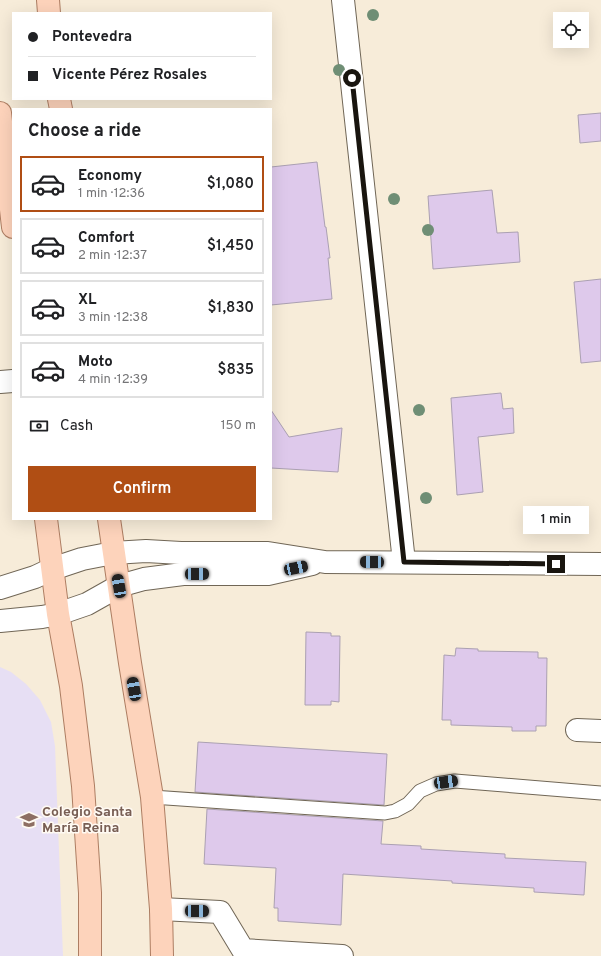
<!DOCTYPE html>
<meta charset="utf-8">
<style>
:root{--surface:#fff;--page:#f6f6f6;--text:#202124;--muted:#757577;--line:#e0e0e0;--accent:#b04e14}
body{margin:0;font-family:Overpass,sans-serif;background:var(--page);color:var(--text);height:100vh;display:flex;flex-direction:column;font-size:15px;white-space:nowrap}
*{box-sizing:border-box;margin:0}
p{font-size:13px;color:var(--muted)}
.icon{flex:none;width:22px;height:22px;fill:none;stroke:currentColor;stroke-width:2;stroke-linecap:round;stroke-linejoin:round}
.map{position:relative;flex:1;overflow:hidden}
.details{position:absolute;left:12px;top:108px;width:260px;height:412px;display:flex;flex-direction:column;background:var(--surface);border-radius:0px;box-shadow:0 4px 16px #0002}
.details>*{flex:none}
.guide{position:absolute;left:12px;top:12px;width:260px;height:88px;border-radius:0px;box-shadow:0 4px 16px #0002;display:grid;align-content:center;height:88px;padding:0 16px;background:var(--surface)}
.tools{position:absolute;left:553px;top:12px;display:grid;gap:8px}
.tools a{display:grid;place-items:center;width:36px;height:36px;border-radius:0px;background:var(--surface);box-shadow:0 4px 16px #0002;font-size:20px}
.end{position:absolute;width:18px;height:18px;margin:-9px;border:5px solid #19150f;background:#fff;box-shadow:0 0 0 2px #fff}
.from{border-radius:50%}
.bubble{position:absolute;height:28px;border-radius:0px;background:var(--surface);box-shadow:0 4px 16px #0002;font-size:13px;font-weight:600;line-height:28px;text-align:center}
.car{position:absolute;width:12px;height:24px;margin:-12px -6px;border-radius:5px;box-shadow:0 0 3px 1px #0007;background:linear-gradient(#222 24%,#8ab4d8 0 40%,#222 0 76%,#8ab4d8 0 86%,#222 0)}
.guide b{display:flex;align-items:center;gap:14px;height:38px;font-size:15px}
.guide b+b{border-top:1px solid var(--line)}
.guide i{width:10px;height:10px;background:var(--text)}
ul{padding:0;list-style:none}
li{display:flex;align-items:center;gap:12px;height:56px;margin:0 8px 6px;padding:0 8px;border:2px solid var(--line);border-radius:0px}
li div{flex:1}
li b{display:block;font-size:15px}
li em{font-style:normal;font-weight:600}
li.on{border-color:var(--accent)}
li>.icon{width:36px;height:36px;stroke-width:1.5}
h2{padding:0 16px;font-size:18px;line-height:48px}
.pay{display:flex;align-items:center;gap:10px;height:44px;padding:0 16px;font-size:15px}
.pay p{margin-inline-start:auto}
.action{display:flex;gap:8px;margin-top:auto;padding:8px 16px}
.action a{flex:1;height:46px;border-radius:0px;background:var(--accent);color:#fff;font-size:16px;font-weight:600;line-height:46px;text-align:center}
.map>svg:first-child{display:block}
.education{fill:#e7dff4}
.building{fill:#dec9eb;stroke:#aba0b2}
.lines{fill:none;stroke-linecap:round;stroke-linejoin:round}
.service-casing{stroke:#706656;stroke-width:15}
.minor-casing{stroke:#706656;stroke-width:24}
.tertiary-casing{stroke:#706656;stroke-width:24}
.primary-casing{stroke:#ad7d62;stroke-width:24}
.service{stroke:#fff;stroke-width:13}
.minor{stroke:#fff;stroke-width:22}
.tertiary{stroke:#fff;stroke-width:22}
.primary{stroke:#fdd3bb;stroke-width:22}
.tree{fill:#6f8e75}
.route{stroke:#19150f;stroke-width:5}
.labels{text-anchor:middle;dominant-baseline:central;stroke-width:3;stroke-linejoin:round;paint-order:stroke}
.education-label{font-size:14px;font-weight:bold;fill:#785e54;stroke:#fffaf3;text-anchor:start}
</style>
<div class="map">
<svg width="601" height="956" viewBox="0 0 601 956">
<rect width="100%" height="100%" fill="#f7ecd9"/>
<polygon class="education" points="0,667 11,672 26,684 40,700 51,722 55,746 63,956 0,956"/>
<g class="building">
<polygon points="601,113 601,141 580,143 578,115"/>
<polygon points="317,162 325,227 326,227 330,258 328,258 332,299 271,305 271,167"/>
<polygon points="492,190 497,233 518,232 520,262 433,269 428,196"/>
<polygon points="601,279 601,361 581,363 574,282"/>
<polygon points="501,393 503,409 513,408 514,433 478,437 483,492 457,495 451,398"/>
<polygon points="271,410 289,437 342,428 338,472 271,468"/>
<polygon points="306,632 331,633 331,636 340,636 339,702 331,701 331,705 305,705"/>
<polygon points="456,648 478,649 478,651 538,652 538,658 547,658 546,726 536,726 536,731 512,731 512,727 451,725 451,720 442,720 444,655 455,656"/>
<polygon points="198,742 387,754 384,805 195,792"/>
<polygon points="207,809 383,821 381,844 421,846 421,849 505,854 505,858 586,862 584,895 534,892 534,888 452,883 452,881 343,874 341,925 278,921 278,908 274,908 276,868 204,864"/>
</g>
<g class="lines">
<g class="service-casing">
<polyline id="service" points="152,797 385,813 395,811 408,804 420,791 436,784 455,781 601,793"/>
</g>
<g class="minor-casing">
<g id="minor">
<polyline points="343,0 404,562"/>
<polyline points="0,382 13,381"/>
<polyline points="0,588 35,577 52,569"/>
<polyline points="0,621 42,617 58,614"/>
<polyline points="577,730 601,731"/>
<polyline points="161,909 220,912 243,950 342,956"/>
</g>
</g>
<g class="tertiary-casing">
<g id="tertiary">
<polyline points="52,569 82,559 113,553 146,551 181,553 268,553 325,562 601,564"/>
<polyline points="58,614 87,604 119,586 144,579 183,574 268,574 312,564"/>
</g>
</g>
<g class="primary-casing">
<g id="primary">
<polyline points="48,0 49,13"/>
<polyline points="59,99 61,109"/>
<polyline points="0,113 13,227"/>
<polyline points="46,519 58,614 71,686 83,786 90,893 90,956"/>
<polyline points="109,519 130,663 152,797 161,909 162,956"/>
</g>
</g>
<use href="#service" class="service"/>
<use href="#minor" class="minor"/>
<use href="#tertiary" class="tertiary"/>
<use href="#primary" class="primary"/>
</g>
<g class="tree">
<circle cx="373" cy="15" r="6"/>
<circle cx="339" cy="70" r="6"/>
<circle cx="394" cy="199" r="6"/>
<circle cx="428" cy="230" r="6"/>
<circle cx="419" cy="410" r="6"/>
<circle cx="426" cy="498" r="6"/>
</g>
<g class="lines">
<polyline class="route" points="352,78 404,562 556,564"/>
</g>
<defs>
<g id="school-bare" transform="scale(1.38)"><path d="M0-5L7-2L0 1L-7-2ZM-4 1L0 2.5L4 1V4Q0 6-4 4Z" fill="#8d6e63" stroke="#fffaf3" stroke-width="2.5" paint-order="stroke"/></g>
</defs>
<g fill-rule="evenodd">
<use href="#school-bare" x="29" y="820"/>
</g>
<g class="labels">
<g class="education-label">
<text x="42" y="812">Colegio Santa<tspan x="42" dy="16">María Reina</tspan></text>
</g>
</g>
</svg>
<div class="tools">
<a><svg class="icon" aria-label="locate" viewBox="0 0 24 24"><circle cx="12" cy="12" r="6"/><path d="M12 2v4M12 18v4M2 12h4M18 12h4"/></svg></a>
</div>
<i class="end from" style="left:352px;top:78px"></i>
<i class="end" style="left:556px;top:564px"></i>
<div class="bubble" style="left:523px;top:506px;width:66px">1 min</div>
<i class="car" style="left:372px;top:562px;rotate:271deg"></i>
<i class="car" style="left:296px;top:568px;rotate:78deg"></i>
<i class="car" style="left:197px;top:574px;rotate:90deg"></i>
<i class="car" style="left:119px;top:586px;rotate:350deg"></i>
<i class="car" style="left:134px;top:689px;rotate:350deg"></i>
<i class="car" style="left:446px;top:782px;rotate:82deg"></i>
<i class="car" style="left:197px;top:911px;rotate:91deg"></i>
<div class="guide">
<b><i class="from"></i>Pontevedra</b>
<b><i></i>Vicente Pérez Rosales</b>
</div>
<section class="details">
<h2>Choose a ride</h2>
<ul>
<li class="on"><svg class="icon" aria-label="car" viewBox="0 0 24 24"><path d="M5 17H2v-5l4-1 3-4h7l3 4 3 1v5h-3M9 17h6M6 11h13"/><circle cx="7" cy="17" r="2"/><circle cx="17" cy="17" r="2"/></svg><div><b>Economy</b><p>1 min · 12:36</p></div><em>$1,080</em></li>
<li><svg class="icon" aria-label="car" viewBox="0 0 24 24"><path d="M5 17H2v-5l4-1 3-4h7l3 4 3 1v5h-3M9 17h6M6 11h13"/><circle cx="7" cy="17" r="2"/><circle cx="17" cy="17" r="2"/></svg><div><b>Comfort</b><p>2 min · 12:37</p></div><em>$1,450</em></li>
<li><svg class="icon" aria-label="car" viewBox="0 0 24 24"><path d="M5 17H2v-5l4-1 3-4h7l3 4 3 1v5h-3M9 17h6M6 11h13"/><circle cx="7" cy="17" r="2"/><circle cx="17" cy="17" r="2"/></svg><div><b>XL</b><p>3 min · 12:38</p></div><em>$1,830</em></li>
<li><svg class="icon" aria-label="car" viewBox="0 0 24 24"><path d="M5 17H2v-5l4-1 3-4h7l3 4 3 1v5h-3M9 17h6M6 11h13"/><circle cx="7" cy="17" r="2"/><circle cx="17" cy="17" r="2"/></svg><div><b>Moto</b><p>4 min · 12:39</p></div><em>$835</em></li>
</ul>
<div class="pay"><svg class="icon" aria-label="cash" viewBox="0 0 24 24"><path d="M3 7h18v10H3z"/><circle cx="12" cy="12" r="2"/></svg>Cash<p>150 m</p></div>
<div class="action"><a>Confirm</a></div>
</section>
</div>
